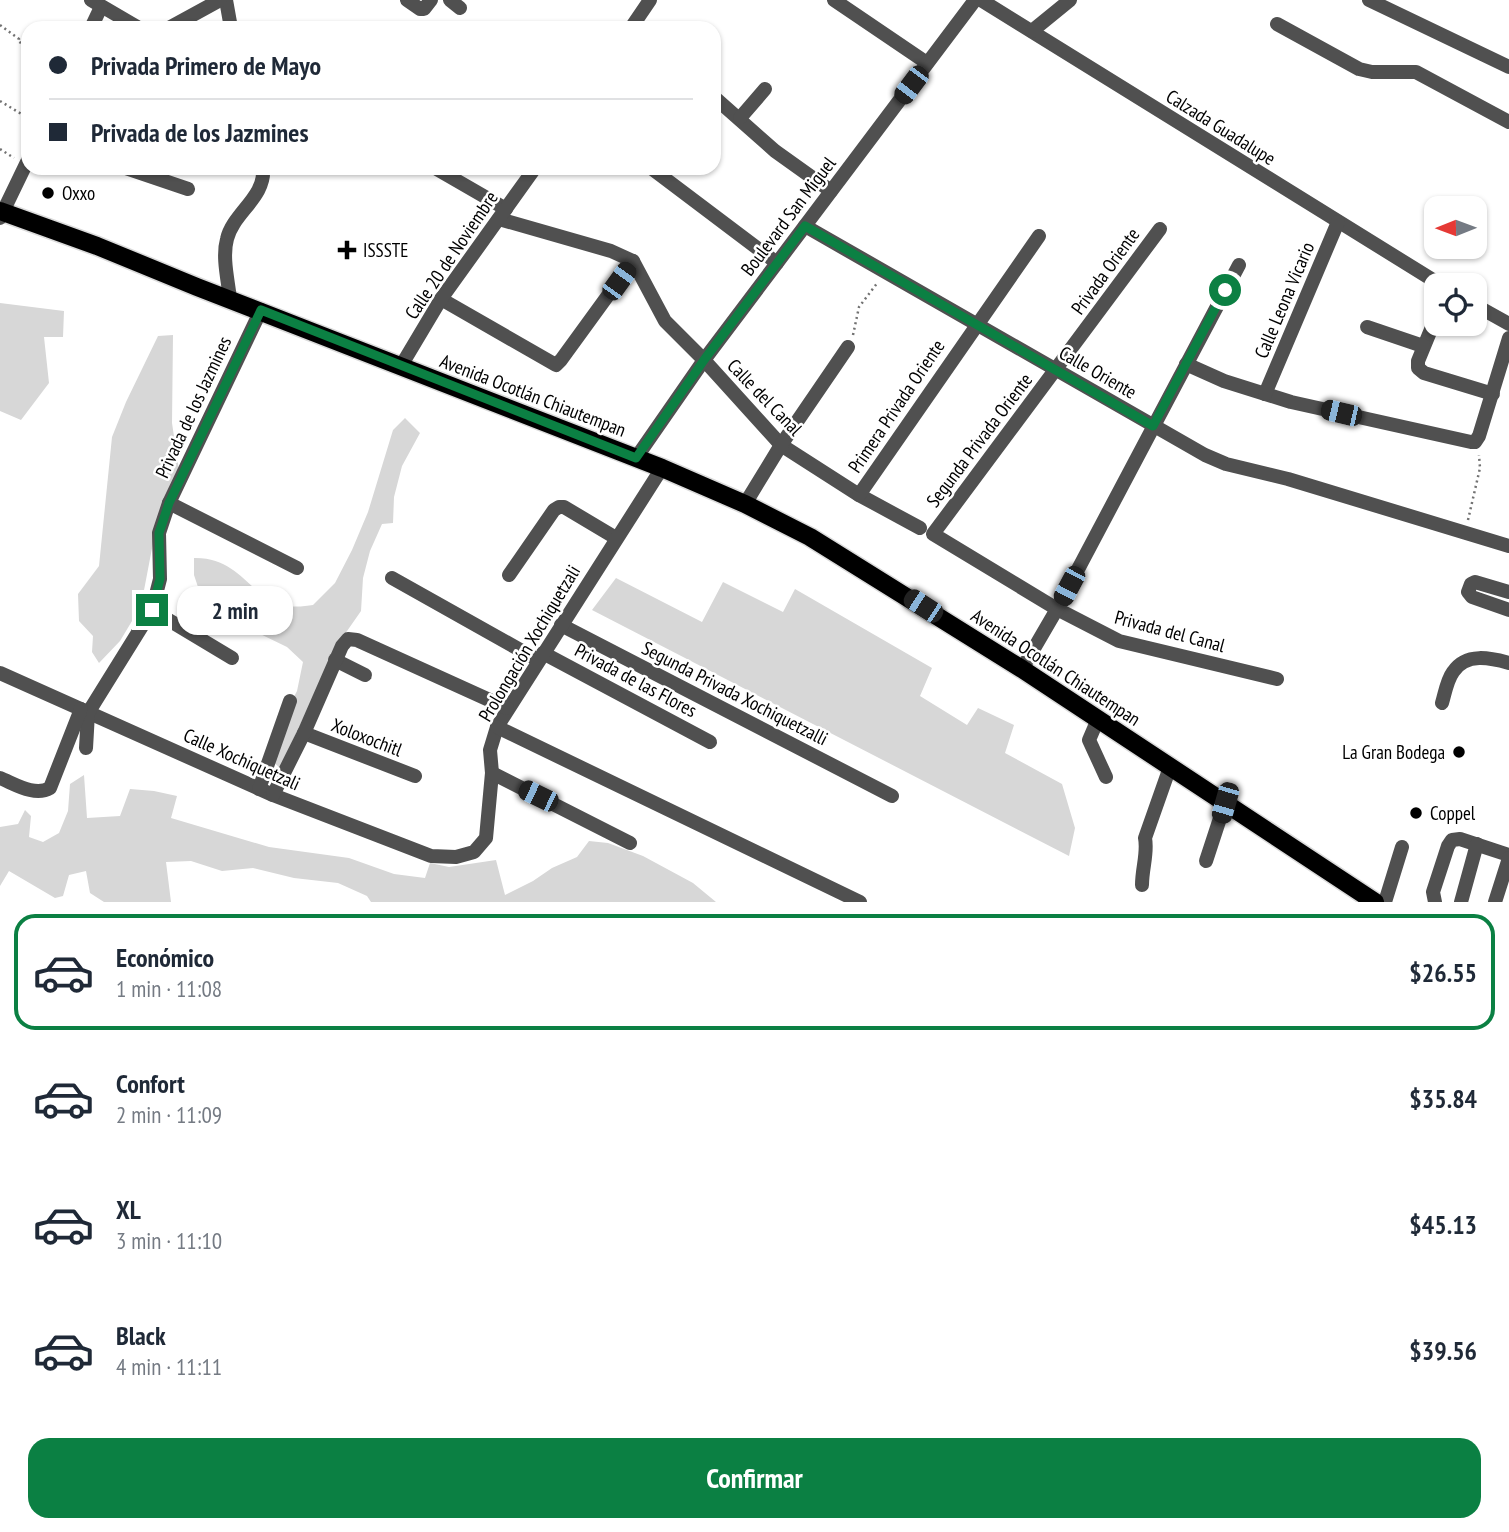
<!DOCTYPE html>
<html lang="es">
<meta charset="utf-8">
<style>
:root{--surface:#fff;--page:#f6f6f7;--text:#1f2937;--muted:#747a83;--line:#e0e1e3;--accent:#0b8043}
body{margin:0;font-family:"PT Sans Narrow",sans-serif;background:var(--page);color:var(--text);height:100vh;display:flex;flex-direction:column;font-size:26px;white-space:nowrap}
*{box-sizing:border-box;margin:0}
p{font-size:23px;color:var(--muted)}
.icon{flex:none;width:38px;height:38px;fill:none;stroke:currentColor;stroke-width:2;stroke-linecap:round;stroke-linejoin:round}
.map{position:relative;height:902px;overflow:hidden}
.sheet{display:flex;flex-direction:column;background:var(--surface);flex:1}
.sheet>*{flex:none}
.top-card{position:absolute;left:21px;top:21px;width:700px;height:154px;border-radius:21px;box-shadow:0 2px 5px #0004;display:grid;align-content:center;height:154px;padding:0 28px;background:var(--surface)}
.needle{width:46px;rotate:269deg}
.tools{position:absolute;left:1424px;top:196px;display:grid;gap:14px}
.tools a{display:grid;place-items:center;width:63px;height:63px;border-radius:14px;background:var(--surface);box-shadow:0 2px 5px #0004;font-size:35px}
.end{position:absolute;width:32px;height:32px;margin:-16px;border:9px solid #0b8043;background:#fff;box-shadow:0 0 0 4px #fff}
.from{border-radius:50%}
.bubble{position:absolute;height:49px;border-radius:21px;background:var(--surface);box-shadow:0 2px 5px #0004;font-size:23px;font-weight:700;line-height:49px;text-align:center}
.car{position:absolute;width:21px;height:42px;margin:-21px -10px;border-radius:9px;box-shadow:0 0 5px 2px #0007;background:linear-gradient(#222 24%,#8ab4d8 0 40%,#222 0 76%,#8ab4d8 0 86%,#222 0)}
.top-card b{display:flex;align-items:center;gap:24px;height:66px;font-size:26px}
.top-card b+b{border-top:2px solid var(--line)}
.top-card i{width:18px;height:18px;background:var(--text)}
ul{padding:12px 0 0;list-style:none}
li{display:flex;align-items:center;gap:21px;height:116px;margin:0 14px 10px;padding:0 14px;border:4px solid transparent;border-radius:21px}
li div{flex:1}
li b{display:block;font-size:26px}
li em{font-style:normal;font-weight:700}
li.active{border-color:var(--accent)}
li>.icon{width:63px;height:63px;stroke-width:1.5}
.primary-button{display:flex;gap:14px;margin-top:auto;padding:14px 28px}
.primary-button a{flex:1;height:80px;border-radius:21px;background:var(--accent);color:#fff;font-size:28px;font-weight:700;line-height:80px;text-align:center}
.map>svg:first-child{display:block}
.green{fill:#d7d7d7}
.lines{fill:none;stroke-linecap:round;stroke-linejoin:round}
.major-casing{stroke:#dbdbdb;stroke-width:21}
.path{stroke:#727272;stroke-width:2.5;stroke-dasharray:2 3.5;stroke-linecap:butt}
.minor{stroke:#505050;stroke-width:14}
.major{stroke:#000;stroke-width:18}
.route{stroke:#0b8043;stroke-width:9}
.poi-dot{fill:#000;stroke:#fff;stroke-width:2.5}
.labels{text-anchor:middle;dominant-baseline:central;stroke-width:5;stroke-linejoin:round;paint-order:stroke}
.street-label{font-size:19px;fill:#000;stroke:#fff}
.poi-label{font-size:19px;fill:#000;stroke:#fff;text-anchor:start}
</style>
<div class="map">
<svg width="1509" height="902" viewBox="0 0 1509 902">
<rect width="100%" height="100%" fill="#fff"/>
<g class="green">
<polygon points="0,303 64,311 63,337 44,337 49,383 21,420 0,411"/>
<polygon points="173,335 172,423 179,470 157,522 141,606 120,641 99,663 92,652 93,636 79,621 78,594 99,566 112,437 126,402 158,336"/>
<path d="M 405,418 L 420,433 L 402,466 L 394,497 L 393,523 L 382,524 L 370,551 L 363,578 L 361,611 L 338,644 L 280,768 L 271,760 L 272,739 L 297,691 L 303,662 L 287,647 L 223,616 L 201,596 L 194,575 L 194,558 C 240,557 248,596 285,605 C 294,608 305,606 313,605 L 335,583 L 352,550 L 368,512 L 393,430 Z"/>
<polygon points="616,578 702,622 723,582 783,612 795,589 932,668 920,696 967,725 978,708 1014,725 1005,753 1062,784 1075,828 1069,856 592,610"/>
<polygon points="84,775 87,818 120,816 130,789 154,791 177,796 171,818 269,847 349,858 394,874 425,878 430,863 449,867 496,860 505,895 533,881 552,868 577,857 589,841 608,843 643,856 693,883 716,902 371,902 367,896 338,883 294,878 253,868 222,871 191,861 166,862 171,902 104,902 90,893 86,871 69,875 63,896 55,898 9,871 0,886 0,827 18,824 25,810 31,816 29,837 43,842 59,833 68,811 70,784"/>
</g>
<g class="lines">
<g class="major-casing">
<polyline id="major" points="0,211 97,246 197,287 662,468 745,504 810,537 1022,669 1375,902"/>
</g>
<g class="path">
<polyline points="0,25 19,39 18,41 28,48"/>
<polyline points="0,101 28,118"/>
<polyline points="0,149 14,158"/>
<polyline points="853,335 859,307 878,282"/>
<polyline points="1468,520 1480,468 1479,455"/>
</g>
<g class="minor">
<polyline points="91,0 139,28"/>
<polyline points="226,0 231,28"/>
<polyline points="407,0 420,9 424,9 431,0"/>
<polyline points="450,0 460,8"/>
<polyline points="834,0 927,63"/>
<polyline points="981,0 1441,285"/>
<polyline points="1369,0 1509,67"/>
<polyline points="1277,24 1359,69 1372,72 1416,72 1509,122"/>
<polyline points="91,28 101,7"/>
<polyline points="169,28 220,0"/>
<polyline points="631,28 650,0"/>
<polyline points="1032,31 1070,0"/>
<polyline points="714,97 775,151 831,191"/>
<polyline points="740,118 765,89"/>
<polyline points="126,168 188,189"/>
<polyline points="435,168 506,209"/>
<polyline points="651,168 777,263"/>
<polyline points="0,218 28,160"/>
<polyline points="499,219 611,251 633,261 665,321 704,360 781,445 859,495 920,528"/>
<polyline points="805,226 1205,455 1226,464 1288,479 1509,546"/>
<polyline points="1160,229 933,534 1057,609 1119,641 1277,679"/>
<path d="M 230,299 C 228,280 222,257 227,239 C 233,213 266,197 263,168"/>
<polyline points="441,299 556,365 561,360 633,261"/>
<polyline points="1475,305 1509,324"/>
<polyline points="1437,315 1418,361 1418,368 1424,373 1493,394"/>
<polyline points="1367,327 1423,346"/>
<polyline points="1186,364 1224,381 1291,402 1471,442 1475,442 1479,436 1509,338"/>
<polyline points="401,366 441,299 535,168"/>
<polyline points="1265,394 1338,222"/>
<polyline points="636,458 704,360 975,0"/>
<polyline points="859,495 1039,236"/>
<polyline points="169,503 297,568"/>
<polyline points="745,504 781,445 848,347"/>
<polyline points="509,575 554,510 559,507 564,507 616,538"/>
<polyline points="392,578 538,660"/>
<polyline points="1509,592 1475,582 1471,584 1468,592 1472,597 1509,610"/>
<polyline points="152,610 232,658"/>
<polyline points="561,625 892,796"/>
<polyline points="543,653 710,742"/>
<polyline points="335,660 365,675"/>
<polyline points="1022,669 1057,609 1239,265"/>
<polyline points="0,673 273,795 431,856 456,857 474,852 486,838 492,773 490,750 497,727 662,468"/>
<path d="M 1442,703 C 1445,693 1447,680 1453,672 C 1466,652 1491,658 1509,663"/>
<polyline points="1098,719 1089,740 1106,777"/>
<polyline points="497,727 860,902"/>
<polyline points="304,733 415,776"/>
<polyline points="86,748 88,713 152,610 160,579 159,533 169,503 261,310"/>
<polyline points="492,773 630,843"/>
<path d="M 0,778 C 15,784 35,797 50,788 L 81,709"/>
<polyline points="259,789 290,701"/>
<polyline points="273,795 304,733 342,646 348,639 357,640 507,708"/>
<polyline points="1206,861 1225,803"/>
<path d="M 1142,885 C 1142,868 1148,853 1145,838 L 1170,767"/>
<polyline points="1385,902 1402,847"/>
<polyline points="1435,902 1433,892 1448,846 1452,840 1460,839 1509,855"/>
<polyline points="1461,902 1477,844"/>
<polyline points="1495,902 1509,858"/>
</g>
<use href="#major" class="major"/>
</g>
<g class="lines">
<polyline class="route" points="152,610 160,579 159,533 169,503 261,310 636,458 704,360 805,226 1153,426 1225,290"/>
</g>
<g class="poi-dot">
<circle cx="48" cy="193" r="7"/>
<path d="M343.5 239.5h7v7h7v7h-7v7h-7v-7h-7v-7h7z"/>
<circle cx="1459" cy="752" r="7"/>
<circle cx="1416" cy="813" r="7"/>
</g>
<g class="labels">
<g class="street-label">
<text transform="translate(1221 127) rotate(32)">Calzada Guadalupe</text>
<text transform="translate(788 216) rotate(-53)">Boulevard San Miguel</text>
<text transform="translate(451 255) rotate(-56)">Calle 20 de Noviembre</text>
<text transform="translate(1105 271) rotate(-54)">Privada Oriente</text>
<text transform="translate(1284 300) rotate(-67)">Calle Leona Vicario</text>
<text transform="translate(1098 372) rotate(30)">Calle Oriente</text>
<text transform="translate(533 395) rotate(21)">Avenida Ocotlán Chiautempan</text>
<text transform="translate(765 397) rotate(46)">Calle del Canal</text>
<text transform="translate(896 406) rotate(-56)">Primera Privada Oriente</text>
<text transform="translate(193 407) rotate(-65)">Privada de los Jazmines</text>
<text transform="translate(979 440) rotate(-53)">Segunda Privada Oriente</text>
<text transform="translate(1170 631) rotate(15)">Privada del Canal</text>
<text transform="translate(529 643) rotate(-59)">Prolongación Xochiquetzali</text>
<text transform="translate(1056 667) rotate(33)">Avenida Ocotlán Chiautempan</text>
<text transform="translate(636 680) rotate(28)">Privada de las Flores</text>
<text transform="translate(735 693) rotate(27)">Segunda Privada Xochiquetzalli</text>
<text transform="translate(367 737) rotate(21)">Xoloxochitl</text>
<text transform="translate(242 759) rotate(24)">Calle Xochiquetzali</text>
</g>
<g class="poi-label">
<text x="62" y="193">Oxxo</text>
<text x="363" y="250">ISSSTE</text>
<text x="1445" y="752" text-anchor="end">La Gran Bodega</text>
<text x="1430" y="813">Coppel</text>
</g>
</g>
</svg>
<div class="tools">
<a><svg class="needle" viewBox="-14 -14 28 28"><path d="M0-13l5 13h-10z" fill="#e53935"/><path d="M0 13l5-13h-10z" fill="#747a83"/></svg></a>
<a><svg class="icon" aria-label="locate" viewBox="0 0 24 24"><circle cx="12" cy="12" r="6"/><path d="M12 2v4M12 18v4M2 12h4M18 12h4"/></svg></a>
</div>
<i class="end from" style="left:1225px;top:290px"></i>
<i class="end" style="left:152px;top:610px"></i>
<div class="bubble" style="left:177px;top:586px;width:116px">2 min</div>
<i class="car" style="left:911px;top:85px;rotate:217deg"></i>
<i class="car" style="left:619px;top:281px;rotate:36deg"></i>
<i class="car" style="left:1341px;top:413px;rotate:283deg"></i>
<i class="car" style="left:1069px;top:586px;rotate:208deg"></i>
<i class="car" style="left:923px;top:606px;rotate:303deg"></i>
<i class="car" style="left:538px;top:796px;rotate:296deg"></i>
<i class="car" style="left:1225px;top:803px;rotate:196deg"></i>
<div class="top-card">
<b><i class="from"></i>Privada Primero de Mayo</b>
<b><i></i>Privada de los Jazmines</b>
</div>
</div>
<section class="sheet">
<ul>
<li class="active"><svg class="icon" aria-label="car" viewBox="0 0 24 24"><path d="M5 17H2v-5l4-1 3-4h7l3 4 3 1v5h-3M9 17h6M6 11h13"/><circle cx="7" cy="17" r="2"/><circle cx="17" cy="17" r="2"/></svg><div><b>Económico</b><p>1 min · 11:08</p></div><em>$26.55</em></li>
<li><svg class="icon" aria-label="car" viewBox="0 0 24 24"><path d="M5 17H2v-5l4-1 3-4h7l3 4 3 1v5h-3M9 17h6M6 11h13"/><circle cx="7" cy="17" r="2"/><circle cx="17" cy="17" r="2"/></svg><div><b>Confort</b><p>2 min · 11:09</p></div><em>$35.84</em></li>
<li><svg class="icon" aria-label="car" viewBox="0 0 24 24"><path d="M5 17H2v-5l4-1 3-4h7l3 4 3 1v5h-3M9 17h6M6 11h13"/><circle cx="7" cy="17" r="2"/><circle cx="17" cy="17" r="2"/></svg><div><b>XL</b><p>3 min · 11:10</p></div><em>$45.13</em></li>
<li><svg class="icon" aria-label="car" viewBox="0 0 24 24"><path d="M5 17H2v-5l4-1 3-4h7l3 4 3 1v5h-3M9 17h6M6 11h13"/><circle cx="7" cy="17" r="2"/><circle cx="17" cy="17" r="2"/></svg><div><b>Black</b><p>4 min · 11:11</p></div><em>$39.56</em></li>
</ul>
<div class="primary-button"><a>Confirmar</a></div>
</section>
